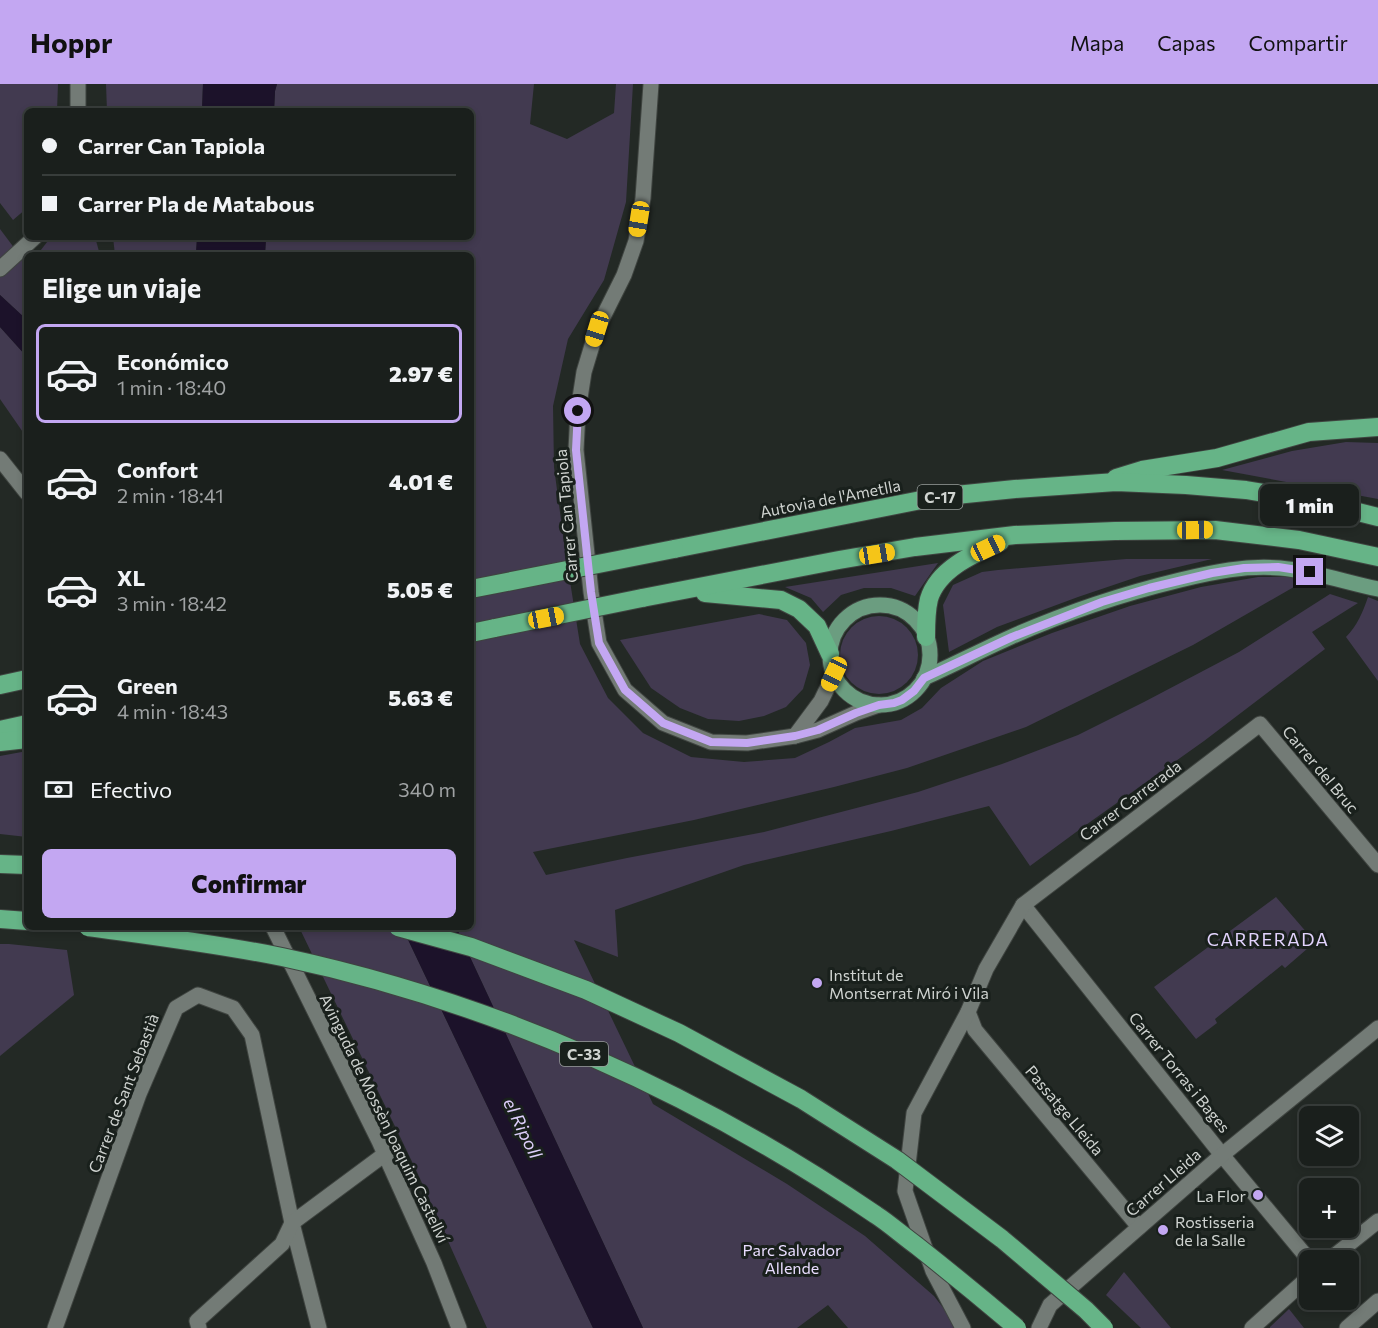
<!DOCTYPE html>
<html lang="es">
<meta charset="utf-8">
<style>
:root{--surface:#1a1f1c;--page:#272c29;--text:#f1f3f6;--muted:#9fa2a3;--line:#383d3b;--accent:#c3a7f2}
body{margin:0;font-family:Commissioner,sans-serif;background:var(--page);color:var(--text);height:100vh;display:flex;flex-direction:column;font-size:22px;white-space:nowrap}
*{box-sizing:border-box;margin:0}
p{font-size:20px;color:var(--muted)}
.icon{flex:none;width:33px;height:33px;fill:none;stroke:currentColor;stroke-width:2;stroke-linecap:round;stroke-linejoin:round}
.map{position:relative;flex:1;overflow:hidden}
.side{position:absolute;left:24px;top:168px;width:450px;height:678px;display:flex;flex-direction:column;background:var(--surface);border-radius:9px;box-shadow:0 3px 9px #0003,0 0 0 2px var(--line)}
.side>*{flex:none}
.hud{position:absolute;left:24px;top:24px;width:450px;height:132px;border-radius:9px;box-shadow:0 3px 9px #0003,0 0 0 2px var(--line);display:grid;align-content:center;height:132px;padding:0 18px;background:var(--surface)}
.fabs{position:absolute;left:1299px;top:1022px;display:grid;gap:12px}
.fabs a{display:grid;place-items:center;width:60px;height:60px;border-radius:9px;background:var(--surface);box-shadow:0 3px 9px #0003,0 0 0 2px var(--line);font-size:30px}
.end{position:absolute;width:27px;height:27px;margin:-14px;border:8px solid #c3a7f2;background:#111;box-shadow:0 0 0 3px #111}
.from{border-radius:50%}
.bubble{position:absolute;height:42px;border-radius:9px;background:var(--surface);box-shadow:0 3px 9px #0003,0 0 0 2px var(--line);font-size:20px;font-weight:800;line-height:42px;text-align:center}
.car{position:absolute;width:18px;height:36px;margin:-18px -9px;border-radius:8px;box-shadow:0 0 4px 2px #0007;background:linear-gradient(#f5c518 24%,#345 0 40%,#f5c518 0 76%,#345 0 86%,#f5c518 0)}
.hud b{display:flex;align-items:center;gap:21px;height:57px;font-size:22px}
.hud b+b{border-top:2px solid var(--line)}
.hud i{width:15px;height:15px;background:var(--text)}
ul{padding:0;list-style:none}
li{display:flex;align-items:center;gap:18px;height:99px;margin:0 12px 9px;padding:0 6px;border:3px solid transparent;border-radius:9px}
li div{flex:1}
li b{display:block;font-size:22px}
li em{font-style:normal;font-weight:800}
li.current{border-color:var(--accent)}
li>.icon{width:54px;height:54px;stroke-width:1.5}
h2{padding:0 18px;font-size:27px;line-height:72px}
.pay{display:flex;align-items:center;gap:15px;height:66px;padding:0 18px;font-size:22px}
.pay p{margin-inline-start:auto}
.button{display:flex;gap:12px;margin-top:auto;padding:12px 18px}
.button a{flex:1;height:69px;border-radius:9px;background:var(--accent);color:#111;font-size:24px;font-weight:800;line-height:69px;text-align:center}
header{display:flex;align-items:center;gap:36px;box-sizing:border-box;height:84px;padding:0 30px;background:var(--accent);color:#111}
header strong{font-size:28px}
nav{display:flex;gap:33px;margin-inline-start:auto;font-size:21px}
.map>svg:first-child{display:block}
.green{fill:#423a50}
.water{fill:#1c122a}
.lines{fill:none;stroke-linecap:round;stroke-linejoin:round}
.minor-casing{stroke:#3f4440;stroke-width:17}
.major-casing{stroke:#3f4440;stroke-width:17}
.highway-casing{stroke:#3f4440;stroke-width:20}
.minor{stroke:#737b76;stroke-width:15}
.major{stroke:#6b9d80;stroke-width:15}
.highway{stroke:#66b487;stroke-width:18}
.highway-bridge-casing{stroke:#3f4440;stroke-width:20;stroke-linecap:butt}
.highway-bridge{stroke:#66b487;stroke-width:18}
.route{stroke:#c3a7f2;stroke-width:8}
.poi-dot{fill:#c3a7f2;stroke:#19201c;stroke-width:2}
.labels{text-anchor:middle;dominant-baseline:central;stroke-width:6;stroke-linejoin:round;paint-order:stroke}
.shield{fill:#19201c;stroke:#989d9a;stroke-width:1.5}
.shield-label{font-size:15px;font-weight:bold;fill:#cfd3d0}
.street-label{font-size:16px;fill:#cfd3d0;stroke:#19201c}
.poi-label{font-size:16px;fill:#cfd3d0;stroke:#19201c;text-anchor:start}
.park-label{font-size:16px;fill:#e9ddff;stroke:#19201c}
.neighbourhood-label{font-size:18px;letter-spacing:1.5px;fill:#e2d3fd;stroke:#19201c}
.water-label{font-size:18px;font-style:italic;fill:#ddcefa;stroke:#19201c}
</style>
<header>
<strong>Hoppr</strong>
<nav><a>Mapa</a><a>Capas</a><a>Compartir</a></nav>
</header>
<div class="map">
<svg width="1378" height="1244" viewBox="0 0 1378 1244">
<rect width="100%" height="100%" fill="#232925"/>
<g class="green">
<polygon points="0,0 58,0 57,27 27,27 27,124 13,136 0,119"/>
<polygon points="106,0 203,0 202,27 107,27"/>
<polygon points="277,0 534,0 530,40 567,55 614,29 616,0 633,0 626,118 604,196 568,255 553,322 554,383 565,466 580,560 608,614 643,649 691,673 744,678 795,674 829,658 855,644 901,636 922,624 941,604 983,577 1052,549 1130,522 1201,503 1258,493 1290,493 1306,496 1193,561 1026,643 907,684 834,703 694,736 533,768 546,791 627,774 764,748 918,708 1002,680 1078,651 1144,618 1239,568 1330,510 1358,519 1312,548 1325,565 1204,657 1083,743 1030,782 989,722 891,747 744,781 615,826 618,873 574,856 653,1020 787,1100 865,1152 934,1212 959,1244 848,1244 828,1221 797,1244 643,1244 456,843 471,843 471,171 265,171 266,153 471,153 471,27 274,27 275,7"/>
<polygon points="0,145 27,181 27,236 0,211"/>
<polygon points="51,153 95,153 100,171 37,171"/>
<polygon points="113,153 197,153 196,171 115,171"/>
<polygon points="0,243 27,273 27,354 0,315"/>
<polygon points="1346,358 1378,359 1378,415 1222,386 1292,367"/>
<polygon points="1126,475 1212,475 1140,492 1078,513 997,543 949,568 943,521 953,501 982,488 998,486"/>
<polygon points="938,479 915,512 891,504 864,504 841,511 823,528 811,514 785,503"/>
<path d="M 1368,513 L 1378,517 L 1378,597 L 1346,553 C 1357,542 1363,528 1368,513 Z"/>
<polygon points="759,530 787,536 806,559 810,581 803,605 786,623 764,632 739,637 708,635 680,624 651,604 620,556"/>
<circle cx="879" cy="571" r="39"/>
<polygon points="27,667 27,753 0,750 0,672"/>
<polygon points="1276,813 1315,858 1285,884 1282,881 1215,935 1217,939 1196,955 1154,903"/>
<polygon points="299,843 402,843 593,1244 487,1244 417,1088"/>
<polygon points="0,860 9,860 67,866 74,911 0,972"/>
<polygon points="1124,1188 1171,1244 1141,1244 1106,1211"/>
<polygon points="1289,1225 1304,1244 1270,1244 1270,1243"/>
</g>
<g class="water">
<polygon points="203,0 277,0 275,7 274,27 202,27"/>
<polygon points="197,153 266,153 265,171 196,171"/>
<polygon points="0,211 27,236 27,273 0,243"/>
<polygon points="402,843 456,843 643,1244 593,1244"/>
</g>
<g class="lines">
<g class="minor-casing">
<g id="minor">
<polyline points="78,0 78,27"/>
<polyline points="651,0 643,114 636,157 624,191 597,245 584,288 578,327 576,366 591,508 599,559 625,606 663,639 711,658 747,659 795,652 818,646 856,629 879,621"/>
<polyline points="0,185 35,153"/>
<polyline points="0,375 27,409"/>
<polyline points="795,652 821,617 834,590"/>
<polyline points="1023,821 1222,1071 1310,1177"/>
<polyline points="273,843 379,1057 434,1179 459,1244"/>
<polyline points="968,928 975,946 1139,1143"/>
<polyline points="1329,1176 1378,1137"/>
<polyline points="55,1244 139,1010 176,924 198,911 233,924 252,951 292,1139 319,1244"/>
<polyline points="199,1244 197,1237 282,1160 292,1139 385,1070"/>
<polyline points="963,1244 933,1187 905,1107 914,1029 968,928 986,885 1023,821 1260,640 1378,781"/>
<polyline points="1039,1244 1050,1221 1222,1071 1378,944"/>
<polyline points="1252,1244 1310,1192"/>
<polyline points="1347,1244 1378,1217"/>
</g>
</g>
<g class="major-casing">
<g id="major">
<circle cx="880" cy="571" r="50"/>
<path d="M 924,594 C 953,581 982,566 1011,553 C 1065,529 1122,510 1180,496 C 1213,488 1246,481 1280,484 C 1313,487 1345,498 1378,505"/>
</g>
</g>
<g class="highway-casing">
<g id="highway">
<polyline points="1116,394 1142,386 1217,374 1309,348 1378,343"/>
<polyline points="674,465 936,413 1015,405 1116,398 1186,401 1246,406 1322,419 1378,433"/>
<polyline points="705,509 781,516 799,525 817,542 830,570"/>
<polyline points="642,514 839,476 915,463 1015,451 1115,447 1215,446 1299,456 1378,473"/>
<polyline points="471,549 495,544"/>
<path d="M 926,553 C 926,540 926,527 929,515 C 938,485 973,470 1000,458"/>
<polyline points="0,601 27,595"/>
<polyline points="0,646 27,640"/>
<polyline points="0,658 27,655"/>
<polyline points="0,780 27,781"/>
<polyline points="0,835 27,837"/>
</g>
</g>
<use href="#minor" class="minor"/>
<use href="#major" class="major"/>
<use href="#highway" class="highway"/>
<g class="highway-bridge-casing">
<g id="highway-bridge">
<polyline points="471,505 674,465"/>
<polyline points="495,544 642,514"/>
<path d="M 88,843 C 153,852 218,860 282,873 C 494,918 697,1009 876,1131 C 890,1140 903,1152 917,1162 C 951,1189 984,1216 1017,1244"/>
<polyline points="398,843 471,863 586,906 679,949 801,1015 897,1076 1002,1155 1086,1226 1104,1244"/>
</g>
</g>
<use href="#highway-bridge" class="highway-bridge"/>
</g>
<g class="lines">
<polyline class="route" points="578,327 576,366 591,508 599,559 625,606 663,639 711,658 747,659 795,652 818,646 856,629 879,621 894,619 902,616 914,607 924,594 1012,553 1102,518 1149,504 1212,489 1244,484 1278,483 1310,488"/>
</g>
<g class="poi-dot">
<circle cx="817" cy="899" r="6"/>
<circle cx="1258" cy="1111" r="6"/>
<circle cx="1163" cy="1146" r="6"/>
</g>
<g class="labels">
<g class="shield">
<rect x="917.5" y="401" width="45" height="24" rx="4.5"/>
<rect x="560" y="958" width="48" height="24" rx="4.5"/>
</g>
<g class="shield-label">
<text x="940" y="413">C-17</text>
<text x="584" y="970">C-33</text>
</g>
<g class="street-label">
<text transform="translate(830 414) rotate(-11)">Autovia de l'Ametlla</text>
<text transform="translate(566 432) rotate(-95)">Carrer Can Tapiola</text>
<text transform="translate(1321 685) rotate(50)">Carrer del Bruc</text>
<text transform="translate(1130 716) rotate(-37)">Carrer Carrerada</text>
<text transform="translate(1180 988) rotate(51)">Carrer Torras i Bages</text>
<text transform="translate(123 1009) rotate(-69)">Carrer de Sant Sebastià</text>
<text transform="translate(1065 1026) rotate(50)">Passatge Lleida</text>
<text transform="translate(385 1034) rotate(64)">Avinguda de Mossèn Joaquim Castellví</text>
<text transform="translate(1163 1098) rotate(-41)">Carrer Lleida</text>
</g>
<g class="poi-label">
<text x="829" y="890">Institut de<tspan x="829" dy="18">Montserrat Miró i Vila</tspan></text>
<text x="1246" y="1111" text-anchor="end">La Flor</text>
<text x="1175" y="1137">Rostisseria<tspan x="1175" dy="18">de la Salle</tspan></text>
</g>
<g class="park-label">
<text x="792" y="1165">Parc Salvador<tspan x="792" dy="18">Allende</tspan></text>
</g>
<g class="neighbourhood-label">
<text x="1268" y="855">CARRERADA</text>
</g>
<g class="water-label">
<text transform="translate(523 1044) rotate(64)">el Ripoll</text>
</g>
</g>
</svg>
<div class="fabs">
<a><svg class="icon" aria-label="layers" viewBox="0 0 24 24"><path d="M12 4l9 5-9 5-9-5zM3 14l9 5 9-5"/></svg></a>
<a>+</a>
<a>−</a>
</div>
<i class="end from" style="left:578px;top:327px"></i>
<i class="end" style="left:1310px;top:488px"></i>
<div class="bubble" style="left:1260px;top:400px;width:99px">1 min</div>
<i class="car" style="left:639px;top:135px;rotate:189deg"></i>
<i class="car" style="left:597px;top:245px;rotate:197deg"></i>
<i class="car" style="left:1195px;top:446px;rotate:89deg"></i>
<i class="car" style="left:988px;top:464px;rotate:65deg"></i>
<i class="car" style="left:877px;top:470px;rotate:81deg"></i>
<i class="car" style="left:546px;top:534px;rotate:79deg"></i>
<i class="car" style="left:834px;top:590px;rotate:205deg"></i>
<div class="hud">
<b><i class="from"></i>Carrer Can Tapiola</b>
<b><i></i>Carrer Pla de Matabous</b>
</div>
<section class="side">
<h2>Elige un viaje</h2>
<ul>
<li class="current"><svg class="icon" aria-label="car" viewBox="0 0 24 24"><path d="M5 17H2v-5l4-1 3-4h7l3 4 3 1v5h-3M9 17h6M6 11h13"/><circle cx="7" cy="17" r="2"/><circle cx="17" cy="17" r="2"/></svg><div><b>Económico</b><p>1 min · 18:40</p></div><em>2.97 €</em></li>
<li><svg class="icon" aria-label="car" viewBox="0 0 24 24"><path d="M5 17H2v-5l4-1 3-4h7l3 4 3 1v5h-3M9 17h6M6 11h13"/><circle cx="7" cy="17" r="2"/><circle cx="17" cy="17" r="2"/></svg><div><b>Confort</b><p>2 min · 18:41</p></div><em>4.01 €</em></li>
<li><svg class="icon" aria-label="car" viewBox="0 0 24 24"><path d="M5 17H2v-5l4-1 3-4h7l3 4 3 1v5h-3M9 17h6M6 11h13"/><circle cx="7" cy="17" r="2"/><circle cx="17" cy="17" r="2"/></svg><div><b>XL</b><p>3 min · 18:42</p></div><em>5.05 €</em></li>
<li><svg class="icon" aria-label="car" viewBox="0 0 24 24"><path d="M5 17H2v-5l4-1 3-4h7l3 4 3 1v5h-3M9 17h6M6 11h13"/><circle cx="7" cy="17" r="2"/><circle cx="17" cy="17" r="2"/></svg><div><b>Green</b><p>4 min · 18:43</p></div><em>5.63 €</em></li>
</ul>
<div class="pay"><svg class="icon" aria-label="cash" viewBox="0 0 24 24"><path d="M3 7h18v10H3z"/><circle cx="12" cy="12" r="2"/></svg>Efectivo<p>340 m</p></div>
<div class="button"><a>Confirmar</a></div>
</section>
</div>
